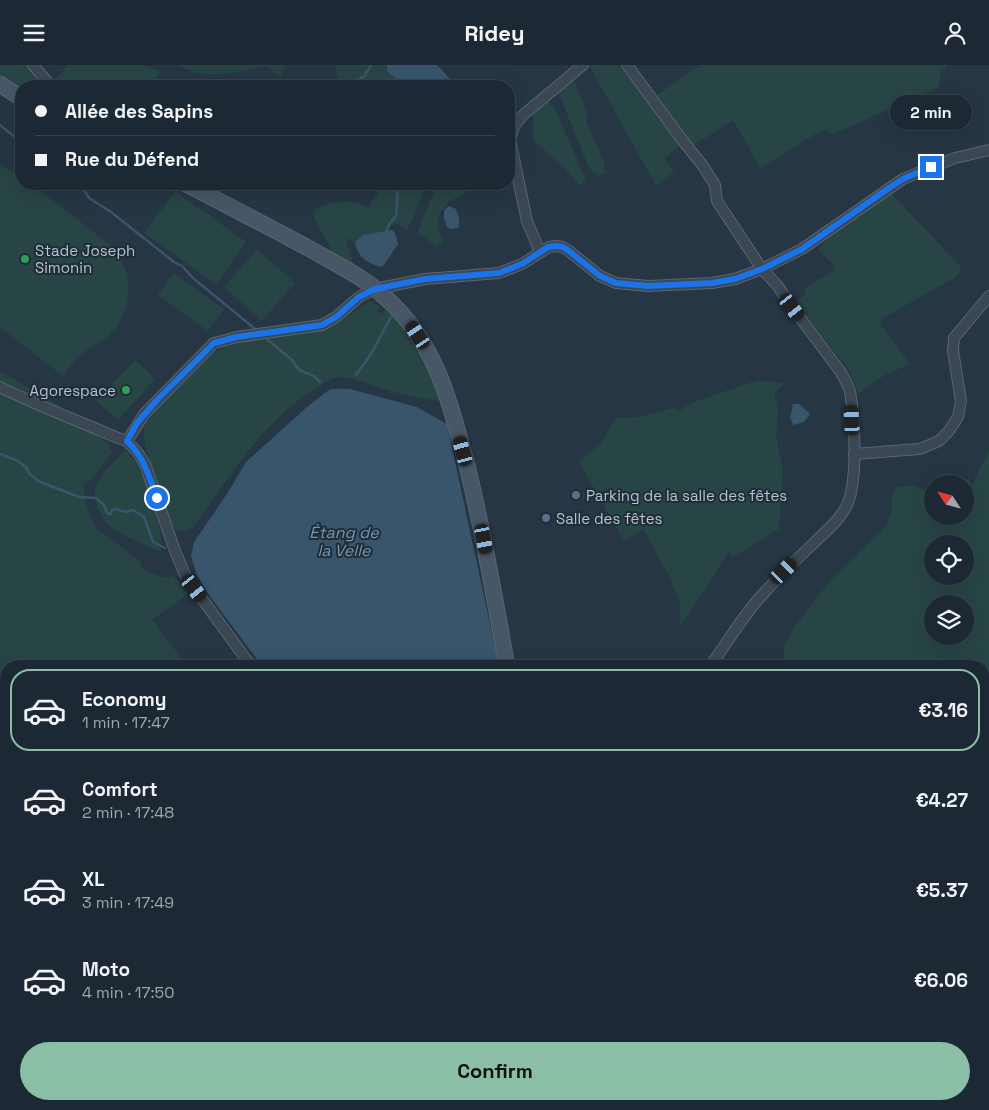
<!DOCTYPE html>
<meta charset="utf-8">
<style>
:root{--surface:#1c2833;--page:#29343f;--text:#f1f3f6;--muted:#a0a6ac;--line:#3a444e;--accent:#8abfa5}
body{margin:0;font-family:"Space Grotesk",sans-serif;background:var(--page);color:var(--text);height:100vh;display:flex;flex-direction:column;font-size:19px;white-space:nowrap}
*{box-sizing:border-box;margin:0}
p{font-size:16px;color:var(--muted)}
.icon{flex:none;width:28px;height:28px;fill:none;stroke:currentColor;stroke-width:2;stroke-linecap:round;stroke-linejoin:round}
.map{position:relative;flex:1;overflow:hidden}
.details{position:absolute;left:0px;top:595px;width:990px;height:450px;display:flex;flex-direction:column;background:var(--surface);border-radius:20px 20px 0 0;box-shadow:0 5px 20px #0002,0 0 0 1px var(--line)}
.details>*{flex:none}
.guide{position:absolute;left:15px;top:15px;width:500px;height:110px;border-radius:20px;box-shadow:0 5px 20px #0002,0 0 0 1px var(--line);display:grid;align-content:center;height:110px;padding:0 20px;background:var(--surface)}
.needle{width:32px;rotate:306deg}
.fabs{position:absolute;left:924px;top:410px;display:grid;gap:10px}
.fabs a{display:grid;place-items:center;width:50px;height:50px;border-radius:50%;background:var(--surface);box-shadow:0 5px 20px #0002,0 0 0 1px var(--line);font-size:25px}
.end{position:absolute;width:22px;height:22px;margin:-11px;border:6px solid #1a73e8;background:#fff;box-shadow:0 0 0 2px #fff}
.from{border-radius:50%}
.bubble{position:absolute;height:35px;border-radius:18px;background:var(--surface);box-shadow:0 5px 20px #0002,0 0 0 1px var(--line);font-size:16px;font-weight:700;line-height:35px;text-align:center}
.car{position:absolute;width:15px;height:30px;margin:-15px -8px;border-radius:6px;box-shadow:0 0 4px 1px #0007;background:linear-gradient(#222 24%,#8ab4d8 0 40%,#222 0 76%,#8ab4d8 0 86%,#222 0)}
.guide b{display:flex;align-items:center;gap:18px;height:48px;font-size:19px}
.guide b+b{border-top:1px solid var(--line)}
.guide i{width:12px;height:12px;background:var(--text)}
ul{padding:9px 0 0;list-style:none}
li{display:flex;align-items:center;gap:15px;height:82px;margin:0 10px 8px;padding:0 10px;border:2px solid transparent;border-radius:20px}
li div{flex:1}
li b{display:block;font-size:19px}
li em{font-style:normal;font-weight:700}
li.selected{border-color:var(--accent)}
li>.icon{width:45px;height:45px;stroke-width:1.5}
.cta{display:flex;gap:10px;margin-top:auto;padding:10px 20px}
.cta a{flex:1;height:58px;border-radius:30px;background:var(--accent);color:#111;font-size:20px;font-weight:700;line-height:58px;text-align:center}
header{display:flex;justify-content:space-between;align-items:center;height:65px;padding:0 20px;background:var(--surface);font-size:22px;font-weight:700}
.map>svg:first-child{display:block}
.green{fill:#284545;fill-rule:evenodd}
.water{fill:#39556b}
.lines{fill:none;stroke-linecap:round;stroke-linejoin:round}
.stream{stroke:#39556b;stroke-width:2.5}
.street-casing{stroke:#596671;stroke-width:12}
.secondary-casing{stroke:#596671;stroke-width:17}
.street{stroke:#3b4853;stroke-width:10}
.secondary{stroke:#485767;stroke-width:15}
.route{stroke:#1a73e8;stroke-width:6}
.leisure-dot{fill:#2e9e5b;stroke:#1f2d39;stroke-width:2}
.service-dot{fill:#5c6f8a;stroke:#1f2d39;stroke-width:2}
.labels{text-anchor:middle;dominant-baseline:central;stroke-width:4;stroke-linejoin:round;paint-order:stroke}
.poi-label{font-size:15px;fill:#b8c3cd;stroke:#1f2d39;text-anchor:start}
.water-label{font-size:16px;font-style:italic;fill:#7797b1;stroke:#1f2d39}
</style>
<header><svg class="icon" aria-label="menu" viewBox="0 0 24 24"><path d="M4 6h16M4 12h16M4 18h16"/></svg>Ridey<svg class="icon" aria-label="person" viewBox="0 0 24 24"><circle cx="12" cy="8" r="4"/><path d="M4 21q1-7 8-7t8 7"/></svg></header>
<div class="map">
<svg width="989" height="1045" viewBox="0 0 989 1045">
<rect width="100%" height="100%" fill="#263644"/>
<g class="green">
<polygon points="0,0 29,0 46,21 21,21 21,25 0,10"/>
<polygon points="68,0 142,0 160,6 154,21 86,21 83,20 81,21 57,21 53,17"/>
<path d="M 178,0 L 285,0 L 281,12 L 267,1 C 238,6 205,17 178,0 Z"/>
<polygon points="335,0 387,0 389,9 395,12 399,21 351,21 339,18"/>
<polygon points="589,0 618,0 648,36 680,81 664,93 674,106 656,121"/>
<polygon points="700,0 948,0 941,7 939,22 833,69 824,64 760,103 733,55 694,80 688,75 657,30"/>
<polygon points="573,12 588,51 586,56 604,97 605,107 599,111 589,103 557,24"/>
<polygon points="547,35 555,44 586,115 580,121 566,105 533,74 533,49"/>
<path d="M 0,101 C 8,104 14,106 21,111 L 21,119 L 32,119 L 110,180 C 136,206 134,244 109,270 C 100,279 89,282 80,290 C 74,295 68,305 63,311 L 0,262 Z"/>
<path d="M 380,119 L 425,119 L 421,134 L 407,165 L 397,158 L 388,161 L 389,165 C 376,170 367,167 355,177 L 346,173 L 353,199 L 332,186 L 315,155 L 314,145 C 330,136 353,133 368,143 L 381,123 Z"/>
<polygon points="437,119 475,119 460,132 449,136 438,151 438,162 443,177 435,181 429,175 417,168"/>
<polygon points="175,126 246,177 216,219 144,168"/>
<polygon points="892,129 960,201 960,206 957,211 883,253 879,258 910,299 886,309 858,329 850,306 795,236 805,230 804,224 835,205 833,199 818,184 828,174"/>
<polygon points="257,184 295,218 262,256 224,222"/>
<polygon points="174,208 224,244 208,266 158,230"/>
<path d="M 370,236 L 380,242 L 377,246 L 382,249 L 386,245 C 415,268 428,301 443,333 L 440,336 C 418,334 397,328 377,322 C 365,318 352,312 340,312 C 331,313 320,320 313,325 C 261,359 233,407 198,456 L 192,463 L 182,467 L 176,465 L 172,461 C 165,442 141,382 144,364 C 144,360 147,356 148,353 L 208,292 L 221,283 L 250,273 L 318,265 C 339,260 352,247 370,236 Z"/>
<polygon points="135,295 155,314 118,355 97,336"/>
<polygon points="0,306 64,344 33,334 0,317"/>
<polygon points="758,315 784,318 774,329 778,345 776,371 783,404 779,464 733,492 729,486 705,525 680,561 680,538 669,511 643,464 624,476 579,397 600,379 616,353 639,352 673,343 679,346 691,338"/>
<polygon points="0,328 98,370 108,379 112,388 91,414 83,420 85,436 95,462 140,496 142,504 165,513 173,511 187,523 189,528 152,555 177,587 184,601 6,601 6,669 0,668"/>
<path d="M 125,385 L 142,403 L 161,469 L 161,487 C 146,480 125,472 112,463 C 102,456 93,437 95,425 C 98,411 116,396 125,385 Z"/>
<path d="M 989,386 L 989,853 L 984,852 L 984,601 L 783,601 L 784,582 L 792,565 L 830,516 L 889,458 L 888,455 C 895,443 889,433 896,422 C 917,420 915,420 932,430 L 932,451 L 965,451 L 965,419 L 963,419 L 969,413 L 971,422 ZM 932,479 L 965,479 L 965,511 L 932,511 ZM 932,539 L 965,539 L 965,571 L 932,571 Z"/>
<polygon points="0,921 6,921 6,1039 126,1039 120,1043 121,1045 0,1045"/>
</g>
<g class="water">
<path d="M 387,0 L 437,0 L 451,15 L 450,19 L 447,21 L 399,21 L 395,12 C 389,9 386,7 387,0 Z"/>
<path d="M 449,141 L 456,144 C 458,150 461,157 458,163 L 450,164 L 447,162 L 444,153 L 444,145 Z"/>
<path d="M 392,165 L 395,168 L 398,179 L 384,200 L 382,202 C 368,199 357,192 355,177 L 363,170 Z"/>
<polygon points="330,324 350,324 417,342 447,359 499,601 262,601 206,526 196,508 191,491 194,477 227,429 246,397 307,342"/>
<polygon points="793,339 799,339 810,349 804,357 793,360 790,353"/>
<polygon points="335,1039 796,1039 802,1045 331,1045"/>
</g>
<g class="lines">
<g class="stream">
<polyline points="351,21 353,16 364,12 371,0"/>
<polyline points="0,60 21,77"/>
<polyline points="76,119 84,125 89,133 111,147 174,197 182,201 193,213 255,264"/>
<polyline points="388,169 386,167 390,158 396,151 398,119"/>
<polyline points="268,275 292,295 296,301 301,306 314,311 320,317"/>
<polyline points="356,310 371,289 391,252"/>
<polyline points="0,389 16,395 26,402 29,408 38,416 79,432 96,433 104,440 107,448 111,449 112,445 116,444 125,447 133,445 144,452 153,477 165,483"/>
<polyline points="0,1018 6,1018"/>
<polyline points="274,1039 283,1045"/>
</g>
<g class="street-casing">
<g id="street">
<polyline points="33,0 51,21"/>
<path d="M 627,0 L 683,76 L 703,101 L 715,120 L 717,136 L 762,204 L 777,220 L 792,242 L 840,306 C 844,313 848,319 850,327 C 855,352 858,417 847,440 C 840,455 827,465 815,477 C 798,493 780,510 764,528 C 743,550 728,577 710,601"/>
<polyline points="540,187 527,156 510,75 514,61 523,50 583,0"/>
<path d="M 0,322 C 28,336 58,348 87,360 C 101,365 112,372 127,376"/>
<polyline points="854,389 920,384 939,376 948,367 958,352 961,336 953,286 954,273 989,231"/>
<polyline points="251,601 186,512 175,486 145,399 138,388 127,376 145,348 214,278 237,272 322,260 336,252 359,232 375,224 425,214 499,208 522,199 549,182 556,181 563,182 569,186 600,211 616,218 648,221 712,218 735,214 762,204 802,184 903,114 955,93 989,85"/>
<polyline points="984,913 989,913"/>
<polyline points="984,1010 989,1010"/>
<polyline points="228,1039 232,1045"/>
<polyline points="295,1039 297,1045"/>
</g>
</g>
<g class="secondary-casing">
<g id="secondary">
<polyline points="0,19 21,33"/>
<path d="M 186,119 C 227,140 269,162 310,184 C 336,199 364,212 386,233 C 435,277 448,332 465,393 C 483,462 494,532 507,601"/>
<polyline points="0,839 6,841"/>
<polyline points="984,966 989,961"/>
<polyline points="942,1039 952,1045"/>
</g>
</g>
<use href="#street" class="street"/>
<use href="#secondary" class="secondary"/>
</g>
<g class="lines">
<path class="route" d="M 157,433 C 149,412 144,392 127,376 L 137,358 L 156,336 L 214,278 L 237,272 L 322,260 L 336,252 L 359,232 L 375,224 L 425,214 L 499,208 L 522,199 L 548,182 L 556,181 L 563,182 L 569,186 L 600,211 L 616,218 L 648,221 L 712,218 L 735,214 L 762,204 L 802,184 L 886,125 L 903,114 L 931,102"/>
</g>
<g class="leisure-dot">
<circle cx="25" cy="194" r="5"/>
<circle cx="126" cy="325" r="5"/>
</g>
<g class="service-dot">
<circle cx="576" cy="430" r="5"/>
<circle cx="546" cy="453" r="5"/>
</g>
<g class="labels">
<g class="poi-label">
<text x="35" y="185">Stade Joseph<tspan x="35" dy="17">Simonin</tspan></text>
<text x="116" y="325" text-anchor="end">Agorespace</text>
<text x="586" y="430">Parking de la salle des fêtes</text>
<text x="556" y="453">Salle des fêtes</text>
</g>
<g class="water-label">
<text x="344" y="467">Étang de<tspan x="344" dy="18">la Velle</tspan></text>
</g>
</g>
</svg>
<div class="fabs">
<a><svg class="needle" viewBox="-14 -14 28 28"><path d="M0-13l5 13h-10z" fill="#e53935"/><path d="M0 13l5-13h-10z" fill="#a0a6ac"/></svg></a>
<a><svg class="icon" aria-label="locate" viewBox="0 0 24 24"><circle cx="12" cy="12" r="6"/><path d="M12 2v4M12 18v4M2 12h4M18 12h4"/></svg></a>
<a><svg class="icon" aria-label="layers" viewBox="0 0 24 24"><path d="M12 4l9 5-9 5-9-5zM3 14l9 5 9-5"/></svg></a>
</div>
<i class="end from" style="left:157px;top:433px"></i>
<i class="end" style="left:931px;top:102px"></i>
<div class="bubble" style="left:890px;top:30px;width:82px">2 min</div>
<i class="car" style="left:792px;top:242px;rotate:143deg"></i>
<i class="car" style="left:418px;top:270px;rotate:327deg"></i>
<i class="car" style="left:852px;top:355px;rotate:357deg"></i>
<i class="car" style="left:463px;top:386px;rotate:345deg"></i>
<i class="car" style="left:484px;top:474px;rotate:169deg"></i>
<i class="car" style="left:784px;top:506px;rotate:46deg"></i>
<i class="car" style="left:194px;top:523px;rotate:143deg"></i>
<div class="guide">
<b><i class="from"></i>Allée des Sapins</b>
<b><i></i>Rue du Défend</b>
</div>
<section class="details">
<ul>
<li class="selected"><svg class="icon" aria-label="car" viewBox="0 0 24 24"><path d="M5 17H2v-5l4-1 3-4h7l3 4 3 1v5h-3M9 17h6M6 11h13"/><circle cx="7" cy="17" r="2"/><circle cx="17" cy="17" r="2"/></svg><div><b>Economy</b><p>1 min · 17:47</p></div><em>€3.16</em></li>
<li><svg class="icon" aria-label="car" viewBox="0 0 24 24"><path d="M5 17H2v-5l4-1 3-4h7l3 4 3 1v5h-3M9 17h6M6 11h13"/><circle cx="7" cy="17" r="2"/><circle cx="17" cy="17" r="2"/></svg><div><b>Comfort</b><p>2 min · 17:48</p></div><em>€4.27</em></li>
<li><svg class="icon" aria-label="car" viewBox="0 0 24 24"><path d="M5 17H2v-5l4-1 3-4h7l3 4 3 1v5h-3M9 17h6M6 11h13"/><circle cx="7" cy="17" r="2"/><circle cx="17" cy="17" r="2"/></svg><div><b>XL</b><p>3 min · 17:49</p></div><em>€5.37</em></li>
<li><svg class="icon" aria-label="car" viewBox="0 0 24 24"><path d="M5 17H2v-5l4-1 3-4h7l3 4 3 1v5h-3M9 17h6M6 11h13"/><circle cx="7" cy="17" r="2"/><circle cx="17" cy="17" r="2"/></svg><div><b>Moto</b><p>4 min · 17:50</p></div><em>€6.06</em></li>
</ul>
<div class="cta"><a>Confirm</a></div>
</section>
</div>
